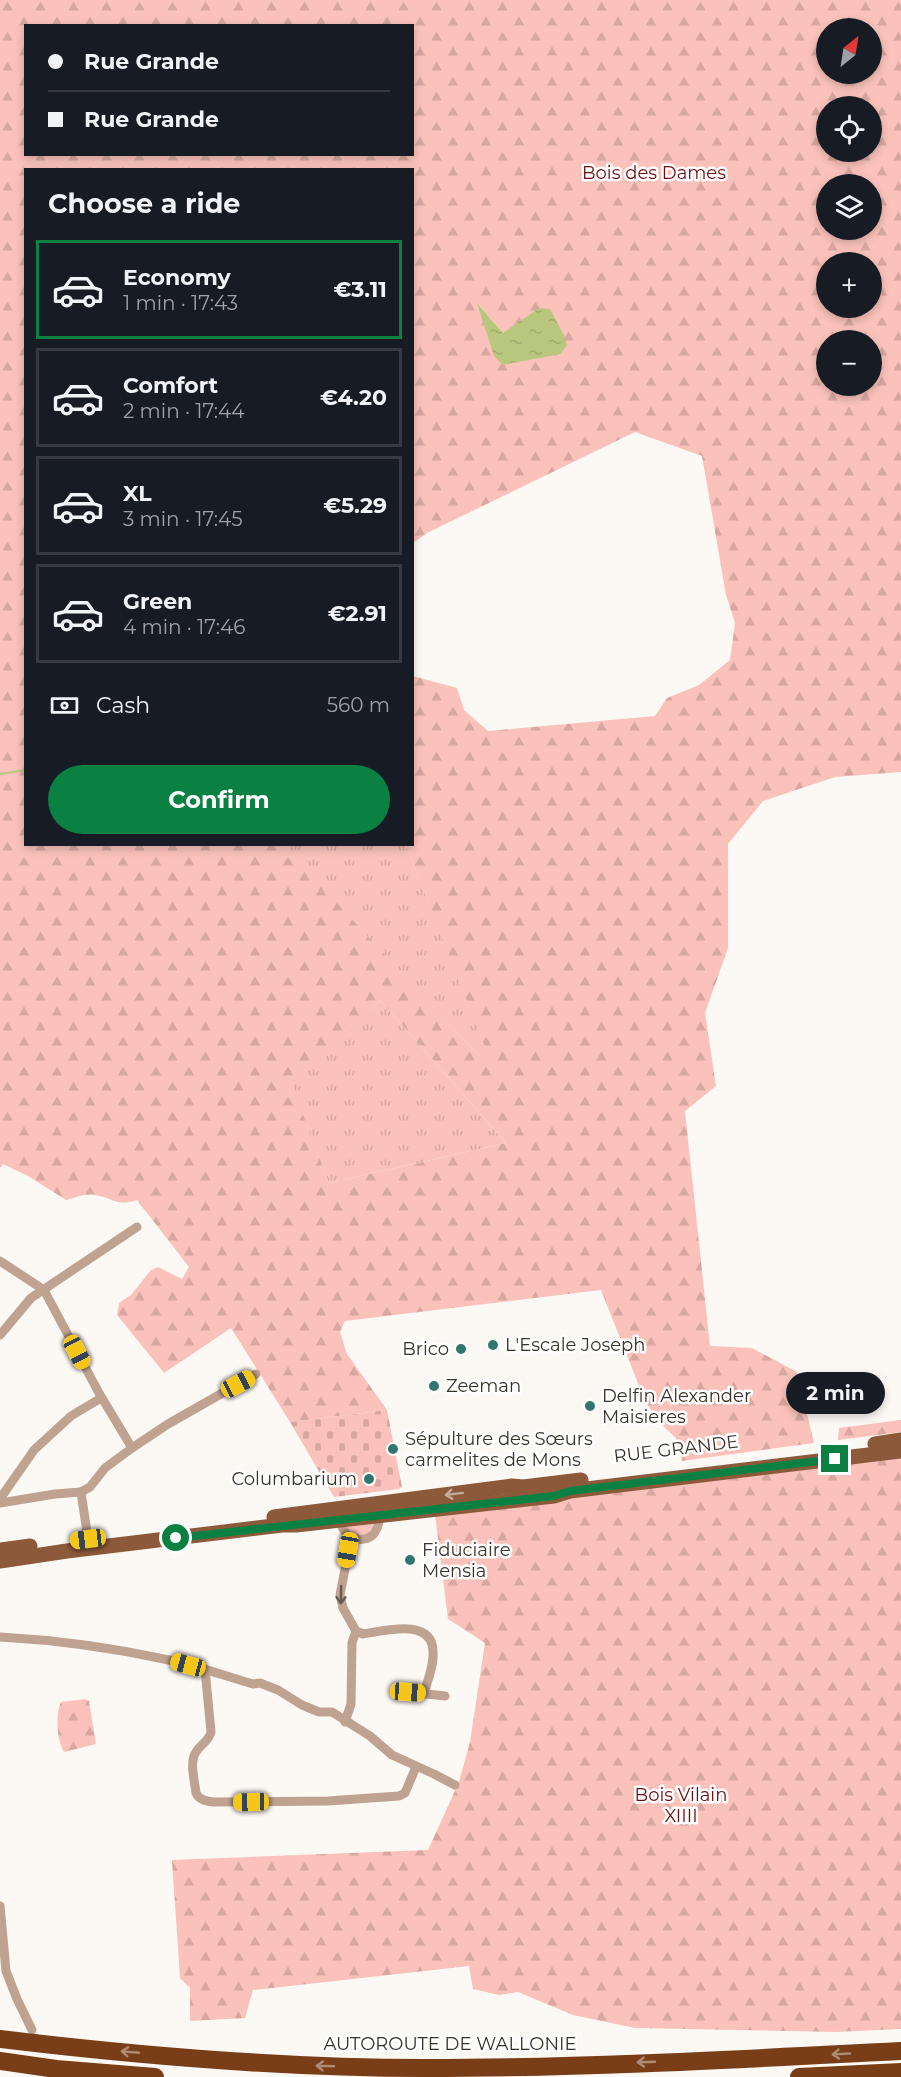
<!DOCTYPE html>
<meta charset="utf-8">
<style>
:root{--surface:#171b24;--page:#20242c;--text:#f1f3f6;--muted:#9ea1a6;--line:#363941;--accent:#0b8043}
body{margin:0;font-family:Montserrat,sans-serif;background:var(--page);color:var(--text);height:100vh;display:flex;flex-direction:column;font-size:22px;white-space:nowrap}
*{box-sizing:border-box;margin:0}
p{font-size:20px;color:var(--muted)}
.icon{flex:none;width:33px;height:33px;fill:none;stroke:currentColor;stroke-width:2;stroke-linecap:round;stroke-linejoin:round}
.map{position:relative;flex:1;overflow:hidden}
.drawer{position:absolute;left:24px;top:168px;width:390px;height:678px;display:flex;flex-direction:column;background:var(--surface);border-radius:0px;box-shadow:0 3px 9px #0003}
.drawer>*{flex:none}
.hud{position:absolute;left:24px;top:24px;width:390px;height:132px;border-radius:0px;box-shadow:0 3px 9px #0003;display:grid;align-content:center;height:132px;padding:0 24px;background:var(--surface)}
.needle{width:39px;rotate:30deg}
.tools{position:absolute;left:816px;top:18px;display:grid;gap:12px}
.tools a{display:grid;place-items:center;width:66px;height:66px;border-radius:50%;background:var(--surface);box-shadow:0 3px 9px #0003;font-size:30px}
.end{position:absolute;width:27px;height:27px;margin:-14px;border:8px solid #0b8043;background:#fff;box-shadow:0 0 0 3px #fff}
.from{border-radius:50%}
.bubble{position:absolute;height:42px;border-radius:21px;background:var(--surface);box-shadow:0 3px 9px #0003;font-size:20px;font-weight:700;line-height:42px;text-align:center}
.car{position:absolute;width:18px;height:36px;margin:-18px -9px;border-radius:8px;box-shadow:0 0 4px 2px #0007;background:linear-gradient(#f5c518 24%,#345 0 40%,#f5c518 0 76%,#345 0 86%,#f5c518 0)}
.hud b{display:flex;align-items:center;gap:21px;height:57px;font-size:22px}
.hud b+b{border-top:2px solid var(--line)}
.hud i{width:15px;height:15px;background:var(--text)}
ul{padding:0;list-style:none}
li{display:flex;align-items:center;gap:18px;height:99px;margin:0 12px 9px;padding:0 12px;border:3px solid var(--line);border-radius:0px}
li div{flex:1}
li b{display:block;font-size:22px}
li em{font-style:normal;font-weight:700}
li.active{border-color:var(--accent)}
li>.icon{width:54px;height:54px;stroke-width:1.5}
h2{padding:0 24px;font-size:27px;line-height:72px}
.pay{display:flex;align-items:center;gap:15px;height:66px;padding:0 24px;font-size:22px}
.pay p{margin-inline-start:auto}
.primary-button{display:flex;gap:12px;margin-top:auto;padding:12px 24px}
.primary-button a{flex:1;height:69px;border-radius:36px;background:var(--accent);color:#fff;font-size:24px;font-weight:700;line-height:69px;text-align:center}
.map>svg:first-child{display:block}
.grass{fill:url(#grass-tufts)}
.forest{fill:url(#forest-firs);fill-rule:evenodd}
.cemetery{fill:url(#cemetery-stones)}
.water{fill:url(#water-ripples)}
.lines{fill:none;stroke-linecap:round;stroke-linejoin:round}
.stream{stroke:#b9c77e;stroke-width:2}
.street{stroke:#c0a291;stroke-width:9}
.primary{stroke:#8d593b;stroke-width:15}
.highway{stroke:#793e18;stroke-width:18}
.oneway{stroke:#c6ac9d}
.oneway2{stroke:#68594d}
.oneway3{stroke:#af8b74}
.route{stroke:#0b8043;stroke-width:8}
.poi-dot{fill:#31776e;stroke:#fff;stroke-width:2}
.labels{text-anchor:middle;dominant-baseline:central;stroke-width:5;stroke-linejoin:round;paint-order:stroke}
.park-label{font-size:18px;fill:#6c0f0e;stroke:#fff}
.poi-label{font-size:18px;fill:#393229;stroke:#fff;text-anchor:start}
.street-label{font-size:18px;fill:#393229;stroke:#fff}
</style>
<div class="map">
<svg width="901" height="2077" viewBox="0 0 901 2077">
<defs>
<pattern id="grass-tufts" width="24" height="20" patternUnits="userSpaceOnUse" patternTransform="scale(1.5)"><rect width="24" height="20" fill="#fac2ba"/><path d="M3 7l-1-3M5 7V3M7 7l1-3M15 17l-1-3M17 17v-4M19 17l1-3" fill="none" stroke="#d7a7a0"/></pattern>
<pattern id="forest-firs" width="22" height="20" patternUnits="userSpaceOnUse" patternTransform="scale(1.5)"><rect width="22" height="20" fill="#fac2ba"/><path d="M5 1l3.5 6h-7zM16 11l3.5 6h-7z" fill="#d7a7a0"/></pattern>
<pattern id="cemetery-stones" width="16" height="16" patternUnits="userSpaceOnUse" patternTransform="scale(1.5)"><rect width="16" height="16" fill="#fac2ba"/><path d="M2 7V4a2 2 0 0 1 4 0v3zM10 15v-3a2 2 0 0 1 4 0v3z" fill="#d7a7a0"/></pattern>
<pattern id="water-ripples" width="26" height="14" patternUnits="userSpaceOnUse" patternTransform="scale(1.5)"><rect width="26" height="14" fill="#b9c77e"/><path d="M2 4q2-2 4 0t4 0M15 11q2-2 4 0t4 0" fill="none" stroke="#a0ab6d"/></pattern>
</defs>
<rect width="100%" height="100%" fill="#fcf8f4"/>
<g class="grass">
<polygon points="282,845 406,845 489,1055 480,1057"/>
<polygon points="381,1001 506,1143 329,1183 288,1078"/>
<path d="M 374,1523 L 369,1533 C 358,1540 351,1533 344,1524 Z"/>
</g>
<g class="forest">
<path d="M 0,0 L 901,0 L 901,772 L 835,777 L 763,801 L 728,844 L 728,948 L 705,1013 L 716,1086 L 685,1111 L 710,1346 L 752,1348 L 797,1372 L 814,1443 L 682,1461 L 676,1438 L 661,1424 L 645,1401 L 601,1290 L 345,1321 L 340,1332 L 347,1354 L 387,1410 L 290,1422 L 231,1328 L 164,1373 L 117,1315 L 119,1303 L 131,1295 L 151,1270 L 158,1267 L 182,1279 L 189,1267 L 137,1200 C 117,1207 113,1198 95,1195 C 86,1193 74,1198 66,1200 L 28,1176 L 3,1164 L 0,1168 ZM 26,26 L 412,26 L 412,154 L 26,154 ZM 826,28 L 872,28 L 872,74 L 826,74 ZM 826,106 L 872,106 L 872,152 L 826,152 ZM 26,170 L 412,170 L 413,543 L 427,533 L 635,432 L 702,456 L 726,595 L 735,623 L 730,660 L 699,685 L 667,698 L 655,716 L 488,731 L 464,710 L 457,688 L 413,676 L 412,844 L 406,845 L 488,1055 L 480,1057 L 282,844 L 26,844 ZM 826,184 L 872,184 L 872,230 L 826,230 ZM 826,262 L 872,262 L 872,308 L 826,308 ZM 479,305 L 503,333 L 549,309 L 564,335 L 528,359 L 503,365 ZM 826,340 L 872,340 L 872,386 L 826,386 ZM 381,1001 L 506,1143 L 329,1183 L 289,1078 Z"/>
<polygon points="901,1420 901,1432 838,1440 839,1428"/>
<polygon points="901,1458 901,2029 836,2032 635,2028 573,2015 518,1992 499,1995 473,1989 469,1966 253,1990 245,2018 190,2021 190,1988 180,1978 172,1860 428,1850 459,1782 470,1742 485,1643 448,1619 435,1514"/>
<path d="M 85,1699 L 89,1701 L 96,1744 L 64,1752 C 57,1741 55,1714 61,1702 Z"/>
</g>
<polygon class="cemetery" points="387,1410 402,1487 399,1489 334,1497 290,1422"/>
<polygon class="water" points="477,303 503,333 539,308 550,309 564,335 567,345 560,354 503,365 494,356"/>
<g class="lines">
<polyline class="stream" points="0,774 26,770"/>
<g class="street">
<polyline points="0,1261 44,1290 99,1393 132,1448"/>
<polyline points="0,1335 31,1298 137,1227"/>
<polyline points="0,1499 34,1450 71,1416 101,1398"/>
<polyline points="0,1503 55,1494 81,1492"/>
<path d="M 341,1517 L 339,1520 C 341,1525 342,1529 346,1533 C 354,1542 371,1542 376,1530 C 379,1526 379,1520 380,1515"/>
<polyline points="88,1539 81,1492 90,1487 105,1468 132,1448 168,1424 256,1374"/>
<path d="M 356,1631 L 363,1634 C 384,1631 433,1617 433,1652 C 434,1665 428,1680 424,1693"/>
<path d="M 0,1637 C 56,1640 114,1648 169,1660 C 198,1666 225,1676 253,1684 L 260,1683 L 278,1690 L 302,1705 L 319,1712 L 332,1712 L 370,1736 L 392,1755 L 434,1774 L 455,1785"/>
<path d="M 205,1669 L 211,1732 C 209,1741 201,1744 196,1752 C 189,1762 195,1782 196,1793 C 199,1800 206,1801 213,1802 L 328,1801 L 399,1796 L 405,1793 L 416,1767"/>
<polyline points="408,1692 445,1696"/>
<polyline points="345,1722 351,1704 352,1643 356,1631 343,1608 340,1595 350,1543 354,1539"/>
<polyline points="0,1906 6,1971 17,1999 32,2030"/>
</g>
<g class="primary">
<polyline points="875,1444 901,1440"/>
<polyline points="274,1517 512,1486 523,1487 581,1480"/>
<polyline points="0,1550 30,1546"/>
<polyline points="0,1561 67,1551 282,1525 296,1525 554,1496 570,1491 901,1451"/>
</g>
<g class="highway">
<path d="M 0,2039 C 141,2056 283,2068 425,2068 C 584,2068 743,2059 901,2051"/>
<polyline points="0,2061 56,2069 155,2077"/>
<polyline points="799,2077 901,2072"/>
</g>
</g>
<defs><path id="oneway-shaft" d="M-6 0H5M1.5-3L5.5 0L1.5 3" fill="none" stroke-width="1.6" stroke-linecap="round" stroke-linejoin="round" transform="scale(1.5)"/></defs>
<use class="oneway" href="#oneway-shaft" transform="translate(454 1494) rotate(173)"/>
<use class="oneway2" href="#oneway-shaft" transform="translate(341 1595) rotate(91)"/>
<g class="oneway3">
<use href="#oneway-shaft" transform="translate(130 2052) rotate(-175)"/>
<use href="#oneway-shaft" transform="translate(841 2054) rotate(177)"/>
<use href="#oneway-shaft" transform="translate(646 2062) rotate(178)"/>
<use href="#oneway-shaft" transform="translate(325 2066) rotate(-178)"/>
</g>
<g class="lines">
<polyline class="route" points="176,1538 554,1496 570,1491 835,1459"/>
</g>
<g class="poi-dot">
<circle cx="493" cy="1345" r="6"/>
<circle cx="461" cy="1349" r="6"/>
<circle cx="434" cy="1386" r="6"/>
<circle cx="590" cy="1406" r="6"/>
<circle cx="393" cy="1449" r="6"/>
<circle cx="369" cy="1479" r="6"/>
<circle cx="410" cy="1560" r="6"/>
</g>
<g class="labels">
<g class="park-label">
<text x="654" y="173">Bois des Dames</text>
<text x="681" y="1795">Bois Vilain<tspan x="681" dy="21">XIIII</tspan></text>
</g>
<g class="poi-label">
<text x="505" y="1345">L'Escale Joseph</text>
<text x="449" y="1349" text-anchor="end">Brico</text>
<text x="446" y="1386">Zeeman</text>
<text x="602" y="1396">Delfin Alexander<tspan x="602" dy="21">Maisieres</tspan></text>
<text x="405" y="1439">Sépulture des Sœurs<tspan x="405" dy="21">carmelites de Mons</tspan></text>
<text x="357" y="1479" text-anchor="end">Columbarium</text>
<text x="422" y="1550">Fiduciaire<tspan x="422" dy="21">Mensia</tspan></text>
</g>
<g class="street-label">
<text transform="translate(676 1449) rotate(-7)">RUE GRANDE</text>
<text x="450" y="2044">AUTOROUTE DE WALLONIE</text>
</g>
</g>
</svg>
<div class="tools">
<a><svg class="needle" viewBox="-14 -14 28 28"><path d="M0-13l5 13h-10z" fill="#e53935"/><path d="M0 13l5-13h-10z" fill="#9ea1a6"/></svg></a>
<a><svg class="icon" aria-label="locate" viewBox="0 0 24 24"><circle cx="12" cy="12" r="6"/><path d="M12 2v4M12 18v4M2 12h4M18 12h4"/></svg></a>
<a><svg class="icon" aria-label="layers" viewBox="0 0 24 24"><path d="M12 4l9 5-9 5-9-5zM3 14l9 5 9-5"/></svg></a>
<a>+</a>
<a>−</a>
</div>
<i class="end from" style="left:176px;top:1538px"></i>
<i class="end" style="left:835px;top:1459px"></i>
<div class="bubble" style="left:786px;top:1372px;width:99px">2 min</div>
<i class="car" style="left:77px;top:1352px;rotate:152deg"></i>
<i class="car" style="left:238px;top:1384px;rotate:62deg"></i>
<i class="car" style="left:88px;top:1539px;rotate:263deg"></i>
<i class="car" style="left:348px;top:1550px;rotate:190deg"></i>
<i class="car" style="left:188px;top:1665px;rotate:285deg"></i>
<i class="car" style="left:408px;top:1692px;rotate:94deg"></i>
<i class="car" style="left:251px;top:1802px;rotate:269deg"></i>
<div class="hud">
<b><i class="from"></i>Rue Grande</b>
<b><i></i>Rue Grande</b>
</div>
<section class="drawer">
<h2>Choose a ride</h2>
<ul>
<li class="active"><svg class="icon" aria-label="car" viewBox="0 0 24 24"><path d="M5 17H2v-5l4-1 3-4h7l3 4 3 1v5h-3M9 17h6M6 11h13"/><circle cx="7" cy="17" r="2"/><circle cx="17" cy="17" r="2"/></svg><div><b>Economy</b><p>1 min · 17:43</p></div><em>€3.11</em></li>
<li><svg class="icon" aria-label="car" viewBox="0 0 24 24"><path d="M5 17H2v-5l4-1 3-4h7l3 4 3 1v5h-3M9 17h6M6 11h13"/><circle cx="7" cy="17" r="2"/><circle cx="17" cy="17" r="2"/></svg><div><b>Comfort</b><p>2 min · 17:44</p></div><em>€4.20</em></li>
<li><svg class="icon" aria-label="car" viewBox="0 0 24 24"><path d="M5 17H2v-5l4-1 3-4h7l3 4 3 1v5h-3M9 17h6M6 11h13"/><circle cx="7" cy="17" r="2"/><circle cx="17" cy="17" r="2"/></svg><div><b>XL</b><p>3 min · 17:45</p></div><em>€5.29</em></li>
<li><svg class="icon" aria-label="car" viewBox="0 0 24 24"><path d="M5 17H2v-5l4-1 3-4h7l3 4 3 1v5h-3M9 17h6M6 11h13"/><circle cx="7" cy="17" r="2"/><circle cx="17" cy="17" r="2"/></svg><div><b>Green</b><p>4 min · 17:46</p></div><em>€2.91</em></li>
</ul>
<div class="pay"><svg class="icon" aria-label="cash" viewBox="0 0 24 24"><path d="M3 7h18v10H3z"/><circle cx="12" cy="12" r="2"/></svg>Cash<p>560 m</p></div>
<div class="primary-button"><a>Confirm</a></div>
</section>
</div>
